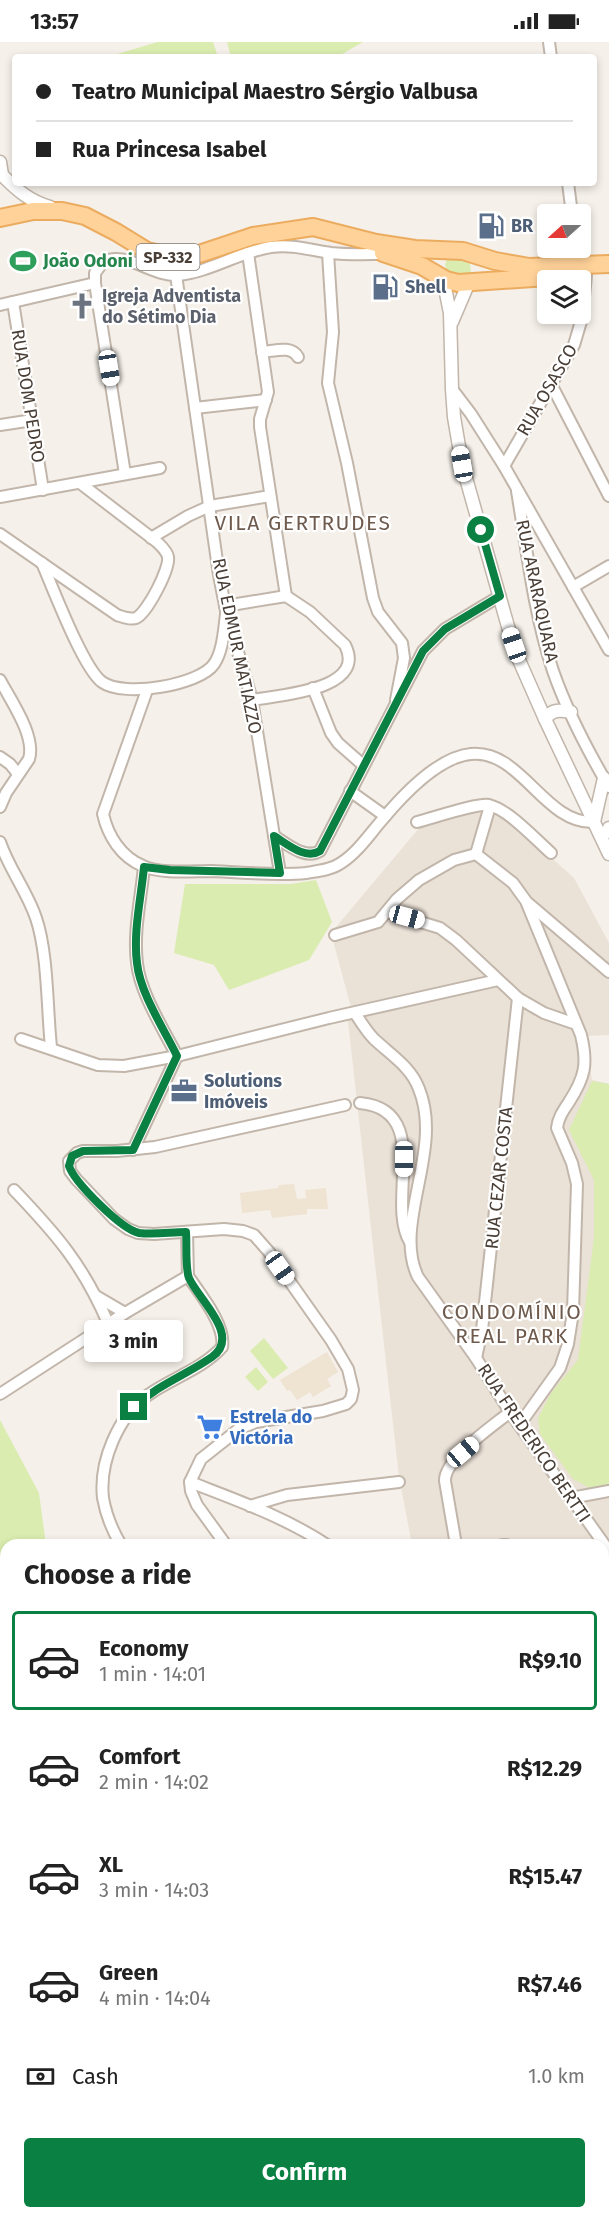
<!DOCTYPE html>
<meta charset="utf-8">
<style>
:root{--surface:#fff;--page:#f2f2f2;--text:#222;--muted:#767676;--line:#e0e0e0;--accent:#0b8043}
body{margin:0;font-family:"Fira Sans",sans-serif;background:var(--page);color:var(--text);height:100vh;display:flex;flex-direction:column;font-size:22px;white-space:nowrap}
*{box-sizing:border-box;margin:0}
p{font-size:20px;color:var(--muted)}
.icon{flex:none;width:33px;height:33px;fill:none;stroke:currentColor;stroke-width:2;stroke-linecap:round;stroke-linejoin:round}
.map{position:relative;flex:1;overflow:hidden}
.drawer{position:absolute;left:0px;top:1497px;width:609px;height:680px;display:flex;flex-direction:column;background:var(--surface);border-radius:18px 18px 0 0;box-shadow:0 3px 9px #0003}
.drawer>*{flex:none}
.guide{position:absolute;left:12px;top:12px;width:585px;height:132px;border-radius:6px;box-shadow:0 3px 9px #0003;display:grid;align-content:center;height:132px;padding:0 24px;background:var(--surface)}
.needle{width:39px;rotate:249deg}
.tools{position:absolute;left:537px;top:162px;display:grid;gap:12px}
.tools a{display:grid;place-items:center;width:54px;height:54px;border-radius:6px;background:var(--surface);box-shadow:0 3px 9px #0003;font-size:30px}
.end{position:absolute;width:27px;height:27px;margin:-14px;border:8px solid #0b8043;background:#fff;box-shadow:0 0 0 3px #fff}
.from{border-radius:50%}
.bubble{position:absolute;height:42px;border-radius:6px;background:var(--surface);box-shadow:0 3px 9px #0003;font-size:20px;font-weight:700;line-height:42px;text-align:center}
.car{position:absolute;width:18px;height:36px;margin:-18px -9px;border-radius:8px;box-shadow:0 0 4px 2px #0007;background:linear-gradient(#fff 24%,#345 0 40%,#fff 0 76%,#345 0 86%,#fff 0)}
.guide b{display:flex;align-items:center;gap:21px;height:57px;font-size:22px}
.guide b+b{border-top:2px solid var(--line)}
.guide i{width:15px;height:15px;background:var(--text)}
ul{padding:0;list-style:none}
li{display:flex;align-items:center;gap:18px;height:99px;margin:0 12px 9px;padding:0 12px;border:3px solid transparent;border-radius:6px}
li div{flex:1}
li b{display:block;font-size:22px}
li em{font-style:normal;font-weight:700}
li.active{border-color:var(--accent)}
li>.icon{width:54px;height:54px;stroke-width:1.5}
h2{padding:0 24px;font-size:27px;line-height:72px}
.pay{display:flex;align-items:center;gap:15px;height:66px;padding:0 24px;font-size:22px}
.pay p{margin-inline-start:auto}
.button{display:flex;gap:12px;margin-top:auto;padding:12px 24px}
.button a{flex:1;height:69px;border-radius:6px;background:var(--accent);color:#fff;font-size:24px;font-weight:700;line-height:69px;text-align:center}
.status{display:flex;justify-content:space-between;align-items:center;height:42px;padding:0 30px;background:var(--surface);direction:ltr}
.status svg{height:16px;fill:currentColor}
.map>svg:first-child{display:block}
.residential{fill:#eae1d7}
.education{fill:#efe3d2}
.green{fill:#daecaf}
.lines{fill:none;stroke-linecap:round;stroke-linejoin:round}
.minor-casing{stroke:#c2b6ab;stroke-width:14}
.tertiary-casing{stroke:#c2b6ab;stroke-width:15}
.primary-casing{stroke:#ecac60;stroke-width:20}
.minor{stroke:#fff;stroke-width:10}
.tertiary{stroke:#fff;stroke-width:12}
.primary{stroke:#ffd299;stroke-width:16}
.route{stroke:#0b8043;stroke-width:8}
.labels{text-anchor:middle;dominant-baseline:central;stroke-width:4.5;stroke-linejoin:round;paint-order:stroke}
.shield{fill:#fff;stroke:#807973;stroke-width:1.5}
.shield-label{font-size:16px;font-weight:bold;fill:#4a3f37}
.service-label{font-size:18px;font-weight:bold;fill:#4e5e75;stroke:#fff;text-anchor:start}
.leisure-label{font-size:18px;font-weight:bold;fill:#27864d;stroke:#fff;text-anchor:start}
.worship-label{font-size:18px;font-weight:bold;fill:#5b616d;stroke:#fff;text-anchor:start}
.street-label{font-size:18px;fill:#4a3f37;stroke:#fff}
.shop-label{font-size:18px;font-weight:bold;fill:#366cbe;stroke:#fff;text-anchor:start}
.quarter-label{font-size:21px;letter-spacing:1.5px;fill:#6e5b4d;stroke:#fff}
</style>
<div class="status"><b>13:57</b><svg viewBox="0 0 49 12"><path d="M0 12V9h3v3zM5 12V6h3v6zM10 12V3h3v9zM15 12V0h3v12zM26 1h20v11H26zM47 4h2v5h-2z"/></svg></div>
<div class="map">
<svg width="609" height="2176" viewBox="0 0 609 2176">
<rect width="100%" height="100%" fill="#f5f0e9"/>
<polygon class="residential" points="484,766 491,767 509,778 574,836 609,901 609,993 585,994 592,1038 609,1042 609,1752 603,1757 603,1503 412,1503 399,1434 389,1347 348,979 353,973 331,891 420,785"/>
<g class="education">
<polygon points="294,1142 297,1157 306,1156 305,1148 326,1146 328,1167 307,1167 307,1172 272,1176 270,1168 242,1171 240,1151 278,1146 279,1143"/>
<polygon points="327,1310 338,1330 327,1337 331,1344 313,1355 310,1350 297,1358 290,1348 287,1349 280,1338"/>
</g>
<g class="green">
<polygon points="158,0 213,0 218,15 107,15"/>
<polygon points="227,0 363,0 337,15 231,15"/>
<polygon points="453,215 463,215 470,222 471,230 464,236 447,230 445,223 447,217"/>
<polygon points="316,838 332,880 309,918 229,948 214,923 174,911 185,842 291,842"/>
<polygon points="592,1039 609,1042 609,1442 592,1447 573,1437 540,1392 538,1376 551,1351 578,1318 594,1196 594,1138 569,1088"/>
<polygon points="264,1296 288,1326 273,1337 250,1309"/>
<polygon points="256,1325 268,1340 258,1349 245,1335"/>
<polygon points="0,1378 39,1451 46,1503 6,1503 6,1580 0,1573"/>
</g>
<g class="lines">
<g class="minor-casing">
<g id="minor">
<polyline points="549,0 551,15"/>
<polyline points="568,141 572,172"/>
<polyline points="576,206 578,223"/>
<polyline points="248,211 268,350 260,377 260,385 286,554"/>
<polyline points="328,211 333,290 328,341 347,421 373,556 378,570 402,601 404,616 396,658"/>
<polyline points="176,233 219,533 226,569 252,658 280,831"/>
<polyline points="13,260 43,448"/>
<polyline points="0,263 95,241"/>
<path d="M 262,310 C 275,309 291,303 298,315"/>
<polyline points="551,342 609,454"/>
<polyline points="452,347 471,372 504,424 609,608"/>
<polyline points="195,366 266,358"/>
<polyline points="0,383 33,378"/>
<polyline points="504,424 574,303 582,276 586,233"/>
<path d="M 125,432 L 95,241 L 95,231 L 103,220 C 126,208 153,235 178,233 C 210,230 239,210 271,205 C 292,202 310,208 331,211 C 349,213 368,212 386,212"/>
<path d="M 517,449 C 527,509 534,572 553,629 C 566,666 589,711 609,745"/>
<polyline points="0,455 160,426"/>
<path d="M 0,492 L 117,573 C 123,575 129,578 136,576 C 147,571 170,527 168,515 C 167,509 161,504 157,500 L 80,441"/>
<polyline points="151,496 188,474 210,464 270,454"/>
<path d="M 42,521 C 53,546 83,626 102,640 C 124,656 200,643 214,622 C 223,609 224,587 226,572"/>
<polyline points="573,545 609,524"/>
<polyline points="225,564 286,554"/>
<path d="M 0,638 C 11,659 36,694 29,717 L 6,751 L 0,765"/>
<polyline points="313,646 331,691 338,701 363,723"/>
<path d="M 147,648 L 103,772 C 108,794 121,815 143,824 C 160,832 192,829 211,829 C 242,830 275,834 306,831 C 318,829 331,828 341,821 C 357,811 369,793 382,778 C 402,754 438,715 471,712 C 521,707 544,782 594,780"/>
<path d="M 252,658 C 280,653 368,648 345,603 L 310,570 L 286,554"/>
<polyline points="0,715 10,722 18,732"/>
<polyline points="350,749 385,774"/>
<path d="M 417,780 C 433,776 476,761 489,763 C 509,768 535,797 551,811"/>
<path d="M 274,794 C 287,802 305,818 320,809 L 423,609 L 445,587 L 500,554"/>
<path d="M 0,800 C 9,827 27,849 36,876 C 48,911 47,967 51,1005"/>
<polyline points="476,812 490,764"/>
<path d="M 144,825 C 141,856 133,890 137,921 C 140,951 164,988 177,1014"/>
<polyline points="528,861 609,930"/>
<polyline points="388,870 440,886 456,898 518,956 544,971 576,982"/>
<path d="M 335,893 L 378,880 L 397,857 L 419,838 L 454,818 L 476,812 L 513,841 L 526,859 L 581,993 C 588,1022 585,1035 569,1060 C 563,1069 558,1076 557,1086 L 572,1121 L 577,1142 L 573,1270 L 568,1302 L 560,1326 L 520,1382"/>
<path d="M 355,971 C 361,980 366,989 374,997 C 391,1013 411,1025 419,1047 C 444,1108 392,1182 418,1235 L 476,1316 L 510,1370 L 609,1509"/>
<polyline points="21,997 98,1023 124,1024 177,1014 329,976 498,938"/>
<path d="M 360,1061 C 434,1068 385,1160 410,1200"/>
<polyline points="133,1108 177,1014"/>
<path d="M 14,1148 C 57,1193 83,1223 108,1281"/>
<polyline points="96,1254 125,1271"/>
<polyline points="476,1316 482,1288 518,956"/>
<polyline points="0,1352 125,1271 188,1234 187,1190"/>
<path d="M 190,1440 C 236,1458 285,1475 327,1503"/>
<polyline points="571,1456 609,1449"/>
<polyline points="250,1464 287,1453 399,1440"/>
<path d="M 121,1503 C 112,1488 106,1473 103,1456 C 99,1420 118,1374 148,1353 C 170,1337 204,1326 222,1305 C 226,1283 200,1252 188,1234"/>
<polyline points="226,1503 197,1463 191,1449 190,1440 201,1417 239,1387 256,1380 323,1369 346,1362 351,1357 353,1348 348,1327 331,1298 269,1210 254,1193 243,1189 224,1187 154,1192 138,1191 128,1187 114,1177 76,1137 70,1129 69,1119 77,1111 83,1109 117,1109 155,1105 345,1063"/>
<path d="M 456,1503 L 445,1439 C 444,1417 493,1384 510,1370"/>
<polyline points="502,1503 507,1503"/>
<polyline points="603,1625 609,1633"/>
<polyline points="603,1653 609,1648"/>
<polyline points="603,1764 609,1759"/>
<polyline points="603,2073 609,2070"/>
<polyline points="603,2115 609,2129"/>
<polyline points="603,2149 609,2147"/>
<polyline points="0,2163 6,2167"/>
<polyline points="221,2176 228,2170"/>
<polyline points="385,2176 397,2170"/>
<polyline points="541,2176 554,2170"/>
</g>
</g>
<g class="tertiary-casing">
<g id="tertiary">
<polyline points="0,120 2,133"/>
<path d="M 2,133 C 17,148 29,159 50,165"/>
<polyline points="443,236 450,271 452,347 454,375 462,422 509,588 519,618 545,677 609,812"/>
<polyline points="452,280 469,240"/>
<path d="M 545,677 C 552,667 560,668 571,670"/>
<polyline points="594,780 604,736"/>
<polyline points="609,786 609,790"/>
<polyline points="0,1654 6,1663"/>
<polyline points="603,1872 609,1867"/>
</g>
</g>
<g class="primary-casing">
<g id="primary">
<polyline points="0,176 33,169 62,169 85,174 116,190 147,209 174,215 199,212 253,194 313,185 376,201 415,207 463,209 495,219 529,225 609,222"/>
<polyline points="383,211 422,224 446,238 458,241 548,235"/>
</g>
</g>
<use href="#minor" class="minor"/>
<use href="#tertiary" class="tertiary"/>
<use href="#primary" class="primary"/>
</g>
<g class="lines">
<path class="route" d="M 134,1365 C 159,1342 186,1333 212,1315 C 242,1294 198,1257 189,1236 C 185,1226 187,1201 186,1190 C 171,1190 155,1193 139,1191 C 121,1187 75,1141 69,1124 L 72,1114 L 83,1109 L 133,1108 L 177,1014 C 164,987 140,951 137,921 C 133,890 141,856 144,825 L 170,828 L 280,831 L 274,794 C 287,802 305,818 320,809 L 423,609 L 445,587 L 500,554 L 481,488"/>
</g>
<defs>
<g id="fuel-bare" transform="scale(2.07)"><path d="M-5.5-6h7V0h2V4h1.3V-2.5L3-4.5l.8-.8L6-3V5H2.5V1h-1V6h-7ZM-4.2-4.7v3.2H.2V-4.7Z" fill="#5c6f8a" stroke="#fff" stroke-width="2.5" paint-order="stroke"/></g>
<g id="stadium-bare" transform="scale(2.07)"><path d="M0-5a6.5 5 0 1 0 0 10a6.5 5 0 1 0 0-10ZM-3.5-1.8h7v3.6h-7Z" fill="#2e9e5b" stroke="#fff" stroke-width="2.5" paint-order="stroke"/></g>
<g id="church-bare" transform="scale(2.07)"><path d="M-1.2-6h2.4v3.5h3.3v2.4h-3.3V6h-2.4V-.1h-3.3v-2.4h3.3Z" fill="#6b7280" stroke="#fff" stroke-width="2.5" paint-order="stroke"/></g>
<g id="office-bare" transform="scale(2.07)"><path d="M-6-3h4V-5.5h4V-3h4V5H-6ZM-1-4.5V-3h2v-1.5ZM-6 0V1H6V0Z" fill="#5c6f8a" stroke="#fff" stroke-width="2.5" paint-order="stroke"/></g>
<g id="supermarket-bare" transform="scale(2.07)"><path d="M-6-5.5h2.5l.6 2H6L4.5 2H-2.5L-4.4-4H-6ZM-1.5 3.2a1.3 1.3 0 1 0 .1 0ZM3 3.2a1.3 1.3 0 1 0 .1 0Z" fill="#3f7fe0" stroke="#fff" stroke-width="2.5" paint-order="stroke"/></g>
</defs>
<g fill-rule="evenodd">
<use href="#fuel-bare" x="491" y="184"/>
<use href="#stadium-bare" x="23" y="219"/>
<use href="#fuel-bare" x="385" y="245"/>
<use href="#church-bare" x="82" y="264"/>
<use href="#office-bare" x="184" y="1049"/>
<use href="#supermarket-bare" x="210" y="1385"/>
</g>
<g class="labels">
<rect class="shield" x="136.5" y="202" width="63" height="26" rx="4.5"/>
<g class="shield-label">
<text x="168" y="215">SP-332</text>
</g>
<g class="service-label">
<text x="511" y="184">BR</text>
<text x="405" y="245">Shell</text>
<text x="204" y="1039">Solutions<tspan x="204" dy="21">Imóveis</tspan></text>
</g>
<g class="leisure-label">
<text x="43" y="219">João Odoni</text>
</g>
<g class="worship-label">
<text x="102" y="254">Igreja Adventista<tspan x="102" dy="21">do Sétimo Dia</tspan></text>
</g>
<g class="street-label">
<text transform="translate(547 348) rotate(-60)">RUA OSASCO</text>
<text transform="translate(28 354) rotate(81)">RUA DOM PEDRO</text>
<text transform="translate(537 549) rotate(78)">RUA ARARAQUARA</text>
<text transform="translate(237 604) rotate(78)">RUA EDMUR MATIAZZO</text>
<text transform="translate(499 1136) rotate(-84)">RUA CEZAR COSTA</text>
<text transform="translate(534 1401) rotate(56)">RUA FREDERICO BERTTI</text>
</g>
<g class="shop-label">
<text x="230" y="1375">Estrela do<tspan x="230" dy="21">Victória</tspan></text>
</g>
<g class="quarter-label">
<text x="303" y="481">VILA GERTRUDES</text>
<text x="512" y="1270">CONDOMÍNIO<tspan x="512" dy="24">REAL PARK</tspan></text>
</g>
</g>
</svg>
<div class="tools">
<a><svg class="needle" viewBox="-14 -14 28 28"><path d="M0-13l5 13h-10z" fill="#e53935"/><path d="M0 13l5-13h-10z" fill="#767676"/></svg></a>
<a><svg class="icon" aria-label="layers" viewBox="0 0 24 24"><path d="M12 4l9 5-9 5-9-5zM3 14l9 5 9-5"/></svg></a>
</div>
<i class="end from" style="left:481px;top:488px"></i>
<i class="end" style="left:134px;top:1365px"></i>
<div class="bubble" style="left:84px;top:1278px;width:99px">3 min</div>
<i class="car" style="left:109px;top:326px;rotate:171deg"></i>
<i class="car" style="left:462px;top:422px;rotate:350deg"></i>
<i class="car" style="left:514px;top:603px;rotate:341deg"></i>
<i class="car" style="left:407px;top:875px;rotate:105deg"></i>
<i class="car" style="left:404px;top:1117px;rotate:180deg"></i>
<i class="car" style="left:280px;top:1226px;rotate:145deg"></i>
<i class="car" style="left:463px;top:1410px;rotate:50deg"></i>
<div class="guide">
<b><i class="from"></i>Teatro Municipal Maestro Sérgio Valbusa</b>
<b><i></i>Rua Princesa Isabel</b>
</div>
<section class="drawer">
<h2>Choose a ride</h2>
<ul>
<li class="active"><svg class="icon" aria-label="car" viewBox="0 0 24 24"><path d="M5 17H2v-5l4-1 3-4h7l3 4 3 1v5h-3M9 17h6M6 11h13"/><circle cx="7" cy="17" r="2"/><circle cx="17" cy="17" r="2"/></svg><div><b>Economy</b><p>1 min · 14:01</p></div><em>R$9.10</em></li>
<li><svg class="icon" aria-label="car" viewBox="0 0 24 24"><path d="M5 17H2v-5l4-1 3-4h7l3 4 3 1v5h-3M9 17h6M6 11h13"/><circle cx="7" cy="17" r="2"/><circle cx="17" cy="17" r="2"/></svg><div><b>Comfort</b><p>2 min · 14:02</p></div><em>R$12.29</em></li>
<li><svg class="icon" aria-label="car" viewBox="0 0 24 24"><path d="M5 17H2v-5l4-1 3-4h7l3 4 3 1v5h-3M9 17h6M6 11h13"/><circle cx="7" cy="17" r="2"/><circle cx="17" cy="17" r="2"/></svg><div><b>XL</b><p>3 min · 14:03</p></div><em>R$15.47</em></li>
<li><svg class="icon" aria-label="car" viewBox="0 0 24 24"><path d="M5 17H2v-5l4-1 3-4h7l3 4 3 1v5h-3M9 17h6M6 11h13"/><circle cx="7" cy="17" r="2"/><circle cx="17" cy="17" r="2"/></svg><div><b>Green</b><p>4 min · 14:04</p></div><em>R$7.46</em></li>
</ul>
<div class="pay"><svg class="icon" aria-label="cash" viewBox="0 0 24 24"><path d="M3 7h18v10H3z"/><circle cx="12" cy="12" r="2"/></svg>Cash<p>1.0 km</p></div>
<div class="button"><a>Confirm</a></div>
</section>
</div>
